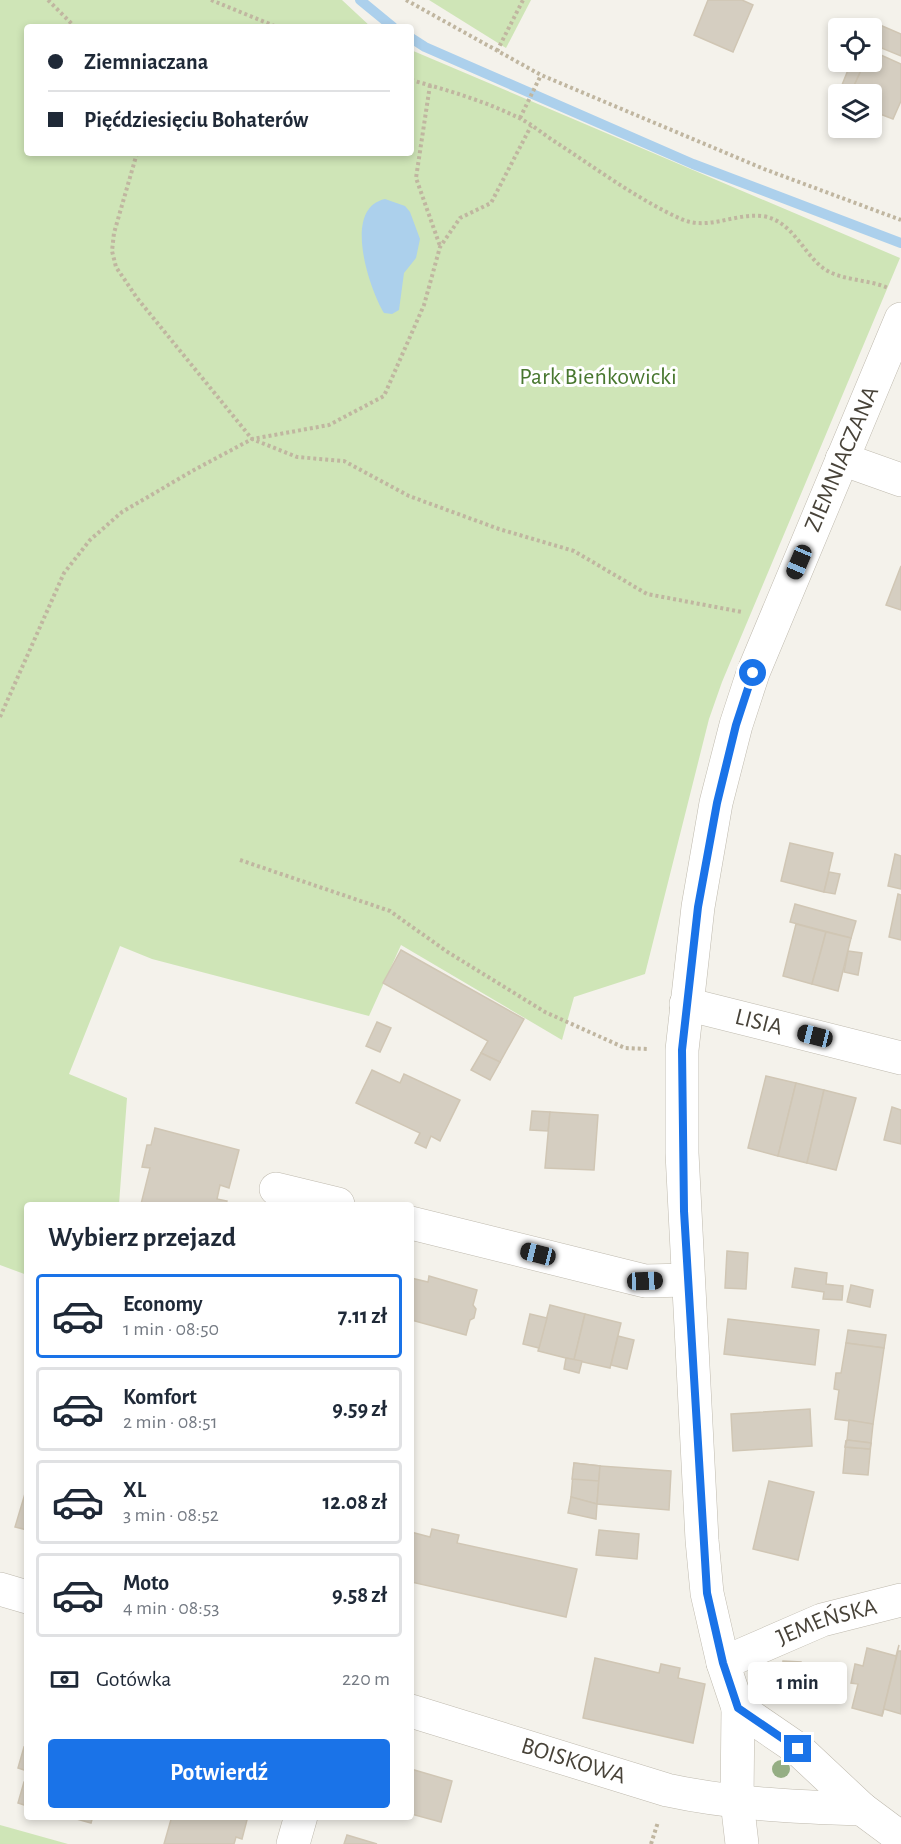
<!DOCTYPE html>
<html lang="pl">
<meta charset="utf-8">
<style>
:root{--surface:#fff;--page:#f6f6f7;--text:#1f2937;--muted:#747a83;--line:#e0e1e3;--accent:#1a73e8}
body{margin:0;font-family:"Alegreya Sans",sans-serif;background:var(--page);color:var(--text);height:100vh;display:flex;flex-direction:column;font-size:22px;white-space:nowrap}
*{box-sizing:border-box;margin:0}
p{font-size:20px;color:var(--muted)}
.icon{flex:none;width:33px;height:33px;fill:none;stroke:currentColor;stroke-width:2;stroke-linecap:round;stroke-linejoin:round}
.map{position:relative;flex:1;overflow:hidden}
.details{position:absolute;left:24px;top:1202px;width:390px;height:618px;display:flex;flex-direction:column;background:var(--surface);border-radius:6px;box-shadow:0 3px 9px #0003}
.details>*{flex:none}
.hud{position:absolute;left:24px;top:24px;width:390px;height:132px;border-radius:6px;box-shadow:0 3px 9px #0003;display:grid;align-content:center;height:132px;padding:0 24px;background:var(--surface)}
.controls{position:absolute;left:828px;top:18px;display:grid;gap:12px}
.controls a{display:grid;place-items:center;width:54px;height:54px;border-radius:6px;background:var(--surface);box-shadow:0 3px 9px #0003;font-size:30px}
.end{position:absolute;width:27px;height:27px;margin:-14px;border:8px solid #1a73e8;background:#fff;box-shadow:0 0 0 3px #fff}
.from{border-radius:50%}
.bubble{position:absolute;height:42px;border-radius:6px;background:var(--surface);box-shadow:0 3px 9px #0003;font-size:20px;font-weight:700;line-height:42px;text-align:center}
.car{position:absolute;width:18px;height:36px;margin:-18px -9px;border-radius:8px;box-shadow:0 0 4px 2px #0007;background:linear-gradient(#222 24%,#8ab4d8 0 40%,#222 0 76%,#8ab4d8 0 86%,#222 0)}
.hud b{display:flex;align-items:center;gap:21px;height:57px;font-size:22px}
.hud b+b{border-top:2px solid var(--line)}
.hud i{width:15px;height:15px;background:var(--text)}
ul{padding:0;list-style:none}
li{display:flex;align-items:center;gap:18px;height:84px;margin:0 12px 9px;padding:0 12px;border:3px solid var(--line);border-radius:6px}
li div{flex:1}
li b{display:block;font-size:22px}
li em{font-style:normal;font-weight:700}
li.selected{border-color:var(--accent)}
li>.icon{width:54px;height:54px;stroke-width:1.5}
h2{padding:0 24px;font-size:27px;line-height:72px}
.pay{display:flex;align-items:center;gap:15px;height:66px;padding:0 24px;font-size:22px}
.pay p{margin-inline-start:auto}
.button{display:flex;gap:12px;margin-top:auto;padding:12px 24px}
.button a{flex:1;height:69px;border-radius:6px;background:var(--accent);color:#fff;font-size:24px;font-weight:700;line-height:69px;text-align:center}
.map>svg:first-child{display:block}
.green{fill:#cfe5b7}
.water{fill:#acd0ec}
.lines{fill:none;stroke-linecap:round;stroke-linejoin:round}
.stream{stroke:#acd0ec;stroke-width:10}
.building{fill:#d5cec1;stroke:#d0c6b4;stroke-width:1.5}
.minor-casing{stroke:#bfbaae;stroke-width:34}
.path{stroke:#c0b6a0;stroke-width:4;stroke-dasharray:3 3;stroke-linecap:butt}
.minor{stroke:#fff;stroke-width:33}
.tree{fill:#95ae84}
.route{stroke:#1a73e8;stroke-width:8}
.labels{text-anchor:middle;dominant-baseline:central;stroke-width:6;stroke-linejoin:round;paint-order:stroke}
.park-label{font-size:24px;fill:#48772f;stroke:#fff}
.street-label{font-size:24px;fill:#484339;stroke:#fff}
</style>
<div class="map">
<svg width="901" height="1844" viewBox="0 0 901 1844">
<rect width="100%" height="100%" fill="#f4f2eb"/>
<g class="green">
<polygon points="0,0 342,0 371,27 27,27 27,153 411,153 411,50 900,258 722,682 709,719 645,974 574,997 562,1040 401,945 369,1016 152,959 120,946 69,1074 127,1098 119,1204 27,1204 27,1275 0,1265"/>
<polygon points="429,0 531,0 506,48"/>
<polygon points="0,1825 68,1844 0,1844"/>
</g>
<path class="water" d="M 385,199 L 405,206 L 410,212 L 420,239 L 416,258 L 404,273 L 399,310 L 392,314 L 384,313 C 369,288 342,208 385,199 Z"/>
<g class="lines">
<g class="stream">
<polyline points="360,0 393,27"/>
<polyline points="411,38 425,47 693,164 901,243"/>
</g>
</g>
<g class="building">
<polygon points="708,0 742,0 753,5 733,52 694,35"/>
<polygon points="880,25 901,34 901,56 872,44"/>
<polygon points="872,51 901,64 901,101 893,119 872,111 872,94 850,94 865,62 872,62"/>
<polygon points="850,65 861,70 850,94 838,95"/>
<polygon points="901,566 901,610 886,605"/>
<polygon points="790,843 833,853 824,892 781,881"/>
<polygon points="895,854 901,856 901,889 888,886"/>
<polygon points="829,872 840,874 835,894 824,892"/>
<polygon points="898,894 901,895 901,940 889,937"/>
<polygon points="795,904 856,921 851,938 790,922"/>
<polygon points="796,924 826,932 812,984 783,976"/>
<polygon points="826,932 851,938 838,991 812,984"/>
<polygon points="401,950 524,1019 500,1062 481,1053 488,1041 383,983"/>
<polygon points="848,951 862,953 858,975 844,972"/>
<polygon points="377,1022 391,1028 380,1052 366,1046"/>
<polygon points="481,1053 500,1062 490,1080 471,1070"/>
<polygon points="372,1070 400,1083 404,1074 460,1100 440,1141 431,1136 426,1148 415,1143 420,1133 356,1103"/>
<polygon points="766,1076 796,1083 778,1156 748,1148"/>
<polygon points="796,1083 824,1090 807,1163 778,1156"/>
<polygon points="824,1090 856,1098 836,1170 807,1163"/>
<polygon points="892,1107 901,1110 901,1144 884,1140"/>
<polygon points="532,1111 550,1112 548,1131 530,1130"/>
<polygon points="550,1112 598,1115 594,1170 545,1168"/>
<polygon points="155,1128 239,1150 229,1188 220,1185 217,1199 227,1201 226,1204 141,1204 150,1168 142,1167 147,1145 151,1145"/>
<polygon points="727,1251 748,1253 746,1289 725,1288"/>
<polygon points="795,1268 827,1273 826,1284 843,1286 842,1300 823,1299 824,1292 792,1287"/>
<polygon points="429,1276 477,1290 473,1305 476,1309 474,1318 470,1320 466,1335 411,1320 411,1278 428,1282"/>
<polygon points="851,1285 873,1290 870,1307 847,1302"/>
<polygon points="550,1305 585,1314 574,1360 538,1351"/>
<polygon points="530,1314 547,1318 539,1348 523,1344"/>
<polygon points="585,1314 621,1323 610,1368 574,1360"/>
<polygon points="728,1319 819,1330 815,1365 724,1354"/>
<polygon points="848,1330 886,1335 884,1348 846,1343"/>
<polygon points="618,1336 634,1340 627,1369 611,1365"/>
<polygon points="846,1343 884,1348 873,1424 835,1419 839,1390 834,1389 836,1373 841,1373"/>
<polygon points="566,1358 582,1361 579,1373 564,1369"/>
<polygon points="810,1409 812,1446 733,1451 731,1414"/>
<polygon points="849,1420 873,1424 871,1443 847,1440"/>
<polygon points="846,1440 845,1447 870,1449 871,1443 868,1475 843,1473"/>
<polygon points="847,1440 871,1443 870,1449 845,1447"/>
<polygon points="574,1463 600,1466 597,1504 571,1497"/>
<polygon points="574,1463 600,1466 599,1481 572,1479"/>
<polygon points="600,1466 671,1471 669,1510 597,1504"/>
<polygon points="769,1481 814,1492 798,1560 753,1549"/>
<polygon points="27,1487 27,1530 15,1527"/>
<polygon points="571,1497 597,1504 596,1519 568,1513"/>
<polygon points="432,1529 459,1535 457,1543 577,1569 566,1617 411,1582 411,1532 430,1537"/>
<polygon points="599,1530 639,1534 637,1559 596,1555"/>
<polygon points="899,1645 882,1716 852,1708 858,1684 851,1683 855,1664 863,1666 867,1648 896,1656"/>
<polygon points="898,1651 901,1651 901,1714 884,1709 882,1716"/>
<polygon points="595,1658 659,1673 661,1664 680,1668 678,1678 705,1684 693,1743 583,1718"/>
<polygon points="783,1661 801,1662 798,1692 780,1690"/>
<polygon points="24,1747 27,1748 27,1771 18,1768"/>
<polygon points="411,1769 452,1781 441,1822 411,1814"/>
<polygon points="24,1782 27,1782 27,1806 18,1803"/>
<polygon points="66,1816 93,1816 91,1823"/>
<polygon points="172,1816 248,1816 242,1839 236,1837 234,1844 164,1844"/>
<polygon points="347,1835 377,1844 344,1844"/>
</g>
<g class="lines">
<g class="minor-casing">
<g id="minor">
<polyline points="901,319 753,673 736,725 716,803 698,907 682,1050 682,1153 702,1540 707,1593 723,1663 738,1708 798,1749 862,1809 901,1838"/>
<polyline points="842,459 901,480"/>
<path id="s1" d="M 686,1004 L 901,1058"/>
<polyline points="276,1189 338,1204"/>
<polyline points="411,1223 645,1281 688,1280"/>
<polyline points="0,1589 27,1597"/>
<path id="s2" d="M 723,1663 L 822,1620 L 901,1600"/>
<polyline points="738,1708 737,1801 742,1844"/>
<path id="s3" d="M 411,1711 L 667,1790 C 731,1804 797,1807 862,1809"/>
<polyline points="293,1844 301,1816"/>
</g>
</g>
<g class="path">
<polyline points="48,0 75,27"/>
<polyline points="211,0 277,27"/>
<polyline points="406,0 541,75 764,169 901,220"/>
<polyline points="497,51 523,0"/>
<path d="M 411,80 C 447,90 485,101 519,118 C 532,124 544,135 557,143 C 597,169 637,199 681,219 C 708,231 734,213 762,216 C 792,220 802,252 823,268 C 841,281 868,279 888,288"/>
<polyline points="430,85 416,178 440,246"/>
<polyline points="520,118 541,75"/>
<polyline points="137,153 114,233 112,251 116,267 137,298 252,439 297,457 344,461 409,496 499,529 574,551 647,594 742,612"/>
<polyline points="0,717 64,573 90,540 122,512 194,470 252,439 329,425 384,396 424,305 440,247 460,218 491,203 531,126"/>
<polyline points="240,860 390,911 446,951 545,1012 625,1048 648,1049"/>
<polyline points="651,1844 658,1822"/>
</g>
<use href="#minor" class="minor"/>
</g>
<circle class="tree" cx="781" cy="1769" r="9"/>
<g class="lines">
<polyline class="route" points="753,673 736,725 717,803 698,907 682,1050 684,1211 707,1593 723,1663 738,1708 798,1749"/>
</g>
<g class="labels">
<g class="park-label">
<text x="598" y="377">Park Bieńkowicki</text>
</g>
<g class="street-label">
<text transform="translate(842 459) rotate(-67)">ZIEMNIACZANA</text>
<text stroke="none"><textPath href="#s1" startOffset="75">LISIA</textPath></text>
<text stroke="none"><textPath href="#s2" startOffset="112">JEMEŃSKA</textPath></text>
<text stroke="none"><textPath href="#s3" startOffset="170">BOISKOWA</textPath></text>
</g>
</g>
</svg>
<div class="controls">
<a><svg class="icon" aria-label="locate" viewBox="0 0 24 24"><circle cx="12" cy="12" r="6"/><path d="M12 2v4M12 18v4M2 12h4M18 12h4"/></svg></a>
<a><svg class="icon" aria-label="layers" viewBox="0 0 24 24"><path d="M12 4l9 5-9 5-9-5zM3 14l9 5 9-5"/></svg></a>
</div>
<i class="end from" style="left:753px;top:673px"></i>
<i class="end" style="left:798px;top:1749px"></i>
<div class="bubble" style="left:748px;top:1662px;width:99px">1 min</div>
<i class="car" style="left:799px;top:562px;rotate:203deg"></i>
<i class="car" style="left:815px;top:1036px;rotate:284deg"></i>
<i class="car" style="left:538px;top:1254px;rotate:284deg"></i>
<i class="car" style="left:645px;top:1281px;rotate:88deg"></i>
<div class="hud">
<b><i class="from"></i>Ziemniaczana</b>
<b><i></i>Pięćdziesięciu Bohaterów</b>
</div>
<section class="details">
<h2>Wybierz przejazd</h2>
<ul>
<li class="selected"><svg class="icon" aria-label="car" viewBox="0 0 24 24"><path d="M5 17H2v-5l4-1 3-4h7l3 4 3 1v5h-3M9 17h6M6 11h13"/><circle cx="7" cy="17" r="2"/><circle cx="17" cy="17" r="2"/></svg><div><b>Economy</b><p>1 min · 08:50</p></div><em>7.11 zł</em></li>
<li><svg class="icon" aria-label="car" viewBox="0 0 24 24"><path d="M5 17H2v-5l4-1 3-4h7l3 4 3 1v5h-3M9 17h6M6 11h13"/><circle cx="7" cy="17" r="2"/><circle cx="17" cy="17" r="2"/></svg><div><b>Komfort</b><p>2 min · 08:51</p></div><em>9.59 zł</em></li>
<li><svg class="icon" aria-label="car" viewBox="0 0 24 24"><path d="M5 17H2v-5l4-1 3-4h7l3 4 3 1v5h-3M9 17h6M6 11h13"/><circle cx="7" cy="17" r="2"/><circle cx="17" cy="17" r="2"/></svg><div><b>XL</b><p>3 min · 08:52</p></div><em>12.08 zł</em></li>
<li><svg class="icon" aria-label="car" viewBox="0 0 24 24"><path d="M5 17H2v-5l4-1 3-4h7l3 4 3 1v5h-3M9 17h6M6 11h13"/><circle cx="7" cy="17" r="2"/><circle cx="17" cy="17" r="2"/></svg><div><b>Moto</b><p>4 min · 08:53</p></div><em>9.58 zł</em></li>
</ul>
<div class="pay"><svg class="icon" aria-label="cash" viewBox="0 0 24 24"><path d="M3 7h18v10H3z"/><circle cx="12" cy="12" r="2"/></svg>Gotówka<p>220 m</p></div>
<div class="button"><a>Potwierdź</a></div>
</section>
</div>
